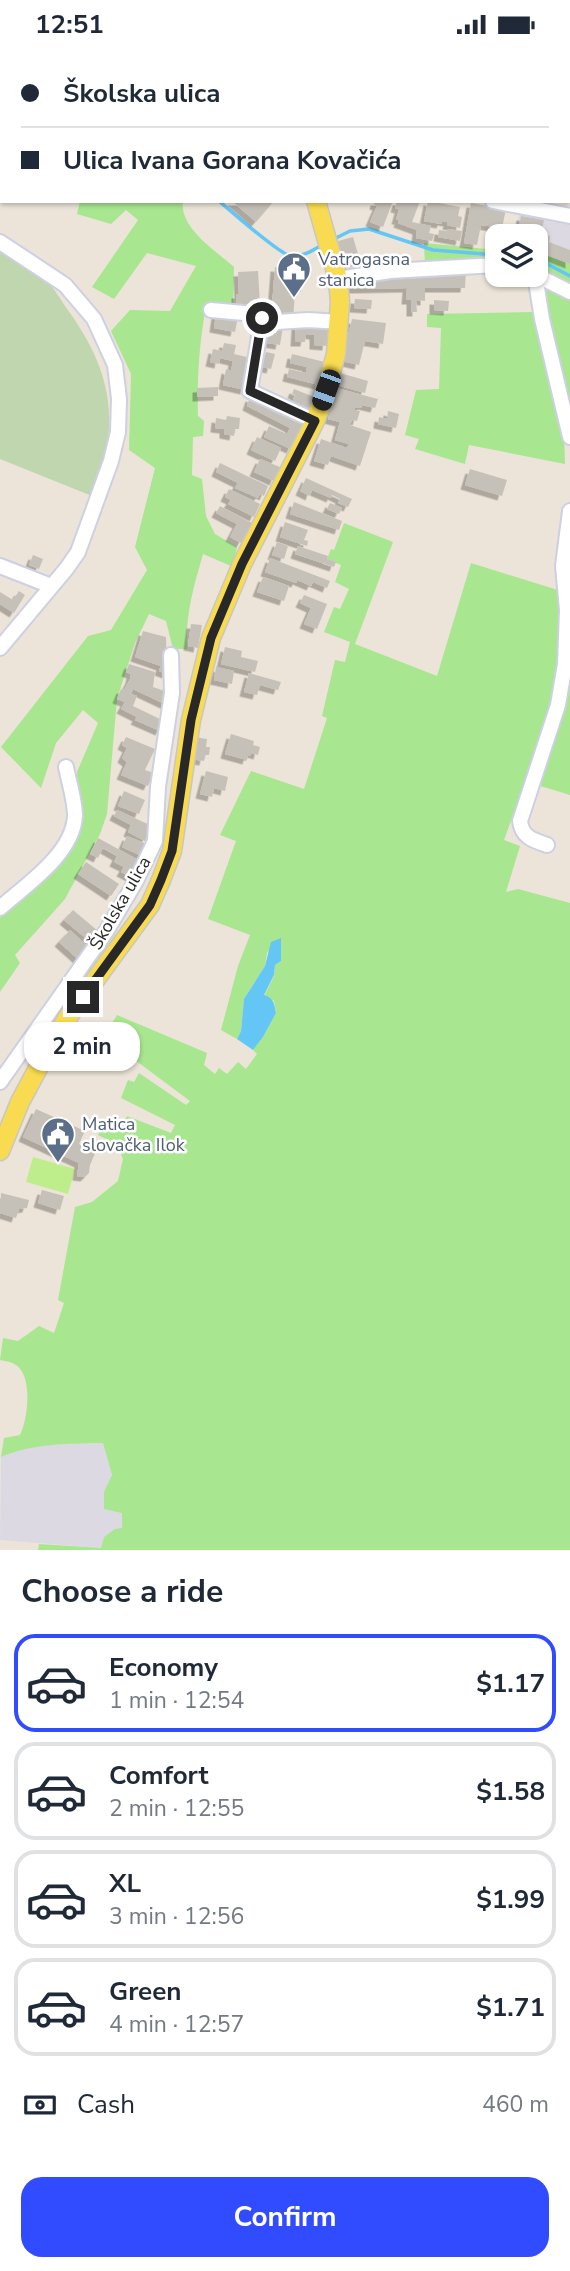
<!DOCTYPE html>
<meta charset="utf-8">
<style>
:root{--surface:#fff;--page:#f2f2f3;--text:#1f2937;--muted:#747a83;--line:#e0e1e3;--accent:#314bff}
body{margin:0;font-family:"Nunito Sans",sans-serif;background:var(--page);color:var(--text);height:100vh;display:flex;flex-direction:column;font-size:26px;white-space:nowrap}
*{box-sizing:border-box;margin:0}
p{font-size:23px;color:var(--muted)}
.icon{flex:none;width:38px;height:38px;fill:none;stroke:currentColor;stroke-width:2;stroke-linecap:round;stroke-linejoin:round}
.map{position:relative;height:1501px;overflow:hidden}
.panel{display:flex;flex-direction:column;background:var(--surface);flex:1}
.panel>*{flex:none}
.guide{position:absolute;left:0px;top:0px;width:570px;height:154px;box-shadow:0 2px 5px #0004;display:grid;align-content:center;height:154px;padding:0 21px;background:var(--surface)}
.tools{position:absolute;left:485px;top:175px;display:grid;gap:14px}
.tools a{display:grid;place-items:center;width:63px;height:63px;border-radius:14px;background:var(--surface);box-shadow:0 2px 5px #0004;font-size:35px}
.end{position:absolute;width:32px;height:32px;margin:-16px;border:9px solid #282828;background:#fff;box-shadow:0 0 0 4px #fff}
.from{border-radius:50%}
.bubble{position:absolute;height:49px;border-radius:21px;background:var(--surface);box-shadow:0 2px 5px #0004;font-size:23px;font-weight:700;line-height:49px;text-align:center}
.car{position:absolute;width:21px;height:42px;margin:-21px -10px;border-radius:9px;box-shadow:0 0 5px 2px #0007;background:linear-gradient(#222 24%,#8ab4d8 0 40%,#222 0 76%,#8ab4d8 0 86%,#222 0)}
.guide b{display:flex;align-items:center;gap:24px;height:66px;font-size:26px}
.guide b+b{border-top:2px solid var(--line)}
.guide i{width:18px;height:18px;background:var(--text)}
ul{padding:0;list-style:none}
li{display:flex;align-items:center;gap:21px;height:98px;margin:0 14px 10px;padding:0 7px;border:4px solid var(--line);border-radius:21px}
li div{flex:1}
li b{display:block;font-size:26px}
li em{font-style:normal;font-weight:700}
li.current{border-color:var(--accent)}
li>.icon{width:63px;height:63px;stroke-width:1.5}
h2{padding:0 21px;font-size:32px;line-height:84px}
.pay{display:flex;align-items:center;gap:18px;height:77px;padding:0 21px;font-size:26px}
.pay p{margin-inline-start:auto}
.cta{display:flex;gap:14px;margin-top:auto;padding:14px 21px}
.cta a{flex:1;height:80px;border-radius:21px;background:var(--accent);color:#fff;font-size:28px;font-weight:700;line-height:80px;text-align:center}
.status{display:flex;justify-content:space-between;align-items:center;height:49px;padding:0 35px;background:var(--surface);direction:ltr}
.status svg{height:19px;fill:currentColor}
.map>svg:first-child{display:block}
.industrial{fill:#ddd9e3}
.green{fill:#a8e690}
.cemetery{fill:#bfd6ae}
.pitch{fill:#beee8b}
.water{fill:#63c6f5}
.lines{fill:none;stroke-linecap:round;stroke-linejoin:round}
.stream{stroke:#63c6f5;stroke-width:3.5}
.building{fill:#c6c1b8;filter:url(#shadow)}
.minor-casing{stroke:#cdd0e2;stroke-width:18}
.major-casing{stroke:#c7c7c7;stroke-width:21}
.minor{stroke:#fff;stroke-width:14}
.major{stroke:#f8db50;stroke-width:18}
.route{stroke:#282828;stroke-width:9}
.labels{text-anchor:middle;dominant-baseline:central;stroke-width:5;stroke-linejoin:round;paint-order:stroke}
.service-label{font-size:18px;fill:#4e5e75;stroke:#fff;text-anchor:start}
.street-label{font-size:18px;fill:#282828;stroke:#fff}
</style>
<div class="status"><b>12:51</b><svg viewBox="0 0 49 12"><path d="M0 12V9h3v3zM5 12V6h3v6zM10 12V3h3v9zM15 12V0h3v12zM26 1h20v11H26zM47 4h2v5h-2z"/></svg></div>
<div class="map">
<svg width="570" height="1501" viewBox="0 0 570 1501">
<defs>
<filter id="shadow"><feDropShadow dx="-4.5" dy="4.5" stdDeviation="0" flood-color="#0004"/></filter>
</defs>
<rect width="100%" height="100%" fill="#ece4d8"/>
<g class="industrial">
<polygon points="520,163 570,173 570,215 537,203 536,206 536,187 514,187"/>
<polygon points="103,1394 122,1464 122,1480 101,1499 0,1491 1,1408 18,1401 42,1396"/>
</g>
<g class="green">
<path d="M 80,152 L 183,152 C 179,179 216,202 234,218 L 233,258 L 206,258 C 199,294 197,330 198,367 L 204,372 L 203,387 L 193,388 L 192,426 L 202,430 L 206,467 L 215,485 L 237,498 L 234,512 L 231,517 L 203,505 C 194,537 185,566 187,600 L 173,600 L 166,572 L 149,565 L 135,594 L 117,650 L 107,765 L 100,785 L 65,850 L 15,906 L 20,914 L 0,943 L 0,869 L 59,812 L 80,759 L 77,723 L 98,674 L 83,661 L 56,694 L 41,739 L 1,698 L 88,587 L 111,581 L 147,521 L 135,498 L 155,419 L 129,401 L 131,325 L 111,282 L 130,261 L 170,262 L 196,217 L 147,204 L 114,250 L 92,238 L 138,171 L 126,161 L 111,175 L 77,165 Z"/>
<polygon points="424,194 497,201 497,213 425,216"/>
<polygon points="536,202 570,215 570,239 536,222"/>
<polygon points="538,232 570,247 570,374"/>
<polygon points="536,263 564,383 565,415 469,396 465,415 415,400 419,390 405,386 416,341 439,340 441,279 427,278 427,265"/>
<path d="M 344,474 L 393,493 L 355,595 L 437,627 L 471,514 L 561,542 L 562,599 L 550,665 L 504,791 L 520,797 L 506,843 L 518,840 L 570,854 L 570,1501 L 38,1501 L 39,1495 L 101,1499 L 104,1488 L 115,1480 L 122,1479 L 122,1464 L 104,1460 L 104,1443 L 112,1426 L 103,1394 C 67,1395 34,1394 1,1408 L 4,1389 L 20,1386 C 28,1370 33,1327 16,1316 C 12,1313 5,1312 0,1311 L 3,1289 L 18,1292 L 39,1277 L 54,1284 L 64,1254 L 58,1251 L 75,1158 L 92,1153 L 118,1132 L 123,1110 L 117,1095 L 98,1086 L 106,1071 L 123,1077 L 127,1067 L 171,1084 L 175,1076 L 121,1049 L 128,1031 L 134,1033 L 139,1024 L 186,1056 L 190,1052 L 104,988 L 117,966 L 207,1004 L 204,1016 L 215,1025 L 219,1019 L 227,1025 L 238,1013 L 246,1020 L 257,1005 L 253,1001 L 263,988 L 276,964 L 274,952 L 264,947 L 274,927 L 275,916 L 281,912 L 280,889 L 267,904 L 265,917 L 244,950 L 241,982 L 237,990 L 221,981 L 238,917 L 250,886 L 208,870 L 236,792 L 220,786 L 251,722 L 304,740 L 327,669 L 322,667 L 335,611 L 345,613 L 350,593 L 324,583 L 334,558 L 340,560 L 349,540 L 335,533 L 341,516 L 327,510 L 331,500 L 334,501 Z"/>
<polygon points="570,476 570,746 534,735 558,668"/>
</g>
<path class="cemetery" d="M 0,200 C 13,208 28,216 41,226 C 53,236 61,252 70,264 C 113,325 121,377 92,447 L 0,410 Z"/>
<polygon class="pitch" points="33,1108 75,1120 68,1145 26,1133"/>
<path class="water" d="M 281,889 L 281,912 L 275,916 L 274,926 L 264,946 C 274,949 274,954 276,964 L 263,988 L 253,1001 L 237,990 L 241,982 L 244,950 L 265,917 L 271,893 Z"/>
<g class="lines">
<g class="stream">
<polyline points="90,0 92,2"/>
<path d="M 219,152 C 232,163 277,203 290,207 C 301,209 313,201 322,196"/>
<polyline points="332,191 350,182 369,180 433,201 497,206"/>
<polyline points="536,209 570,227"/>
</g>
</g>
<g class="building">
<polygon points="232,152 274,152 256,173"/>
<polygon points="375,152 393,152 383,178 370,173 377,157 374,156"/>
<polygon points="397,152 420,152 412,173 431,177 429,184 434,185 432,192 416,189 417,181 398,174 399,171 396,171 399,160 395,159"/>
<polygon points="428,152 460,158 458,167 462,168 460,179 447,176 448,173 442,172 441,175 424,172"/>
<polygon points="471,154 506,160 502,179 481,176 477,196 464,194"/>
<polygon points="521,167 544,171 541,185 550,187 549,193 570,201 570,215 536,202 537,186 518,183"/>
<polygon points="447,180 462,182 460,192 438,188 439,181 447,182"/>
<polygon points="353,188 360,212 345,216 338,192"/>
<polygon points="275,218 303,221 301,243 295,242 293,271 271,269"/>
<polygon points="258,222 260,255 236,256 236,245 239,245 238,223"/>
<polygon points="466,223 465,239 425,239 425,252 416,251 417,263 411,263 411,251 406,251 407,239 353,240 353,230"/>
<polygon points="355,250 372,251 371,260 354,259"/>
<polygon points="434,251 449,252 448,262 434,261"/>
<polygon points="216,265 238,268 235,283 214,279"/>
<polygon points="352,270 386,274 383,295 365,292 359,316 342,312"/>
<polygon points="296,276 328,277 327,297 314,296 314,286 306,285 305,293 295,293"/>
<polygon points="269,277 283,278 280,296 267,294"/>
<polygon points="224,294 236,296 234,305 251,309 245,341 223,336 226,320 231,322 233,312 220,309 219,315 210,313 213,300 222,302"/>
<polygon points="266,303 275,305 271,320 262,318"/>
<polygon points="292,305 325,313 319,336 287,328 289,320 306,324 307,318 290,314"/>
<polygon points="340,324 368,332 365,344 337,336"/>
<polygon points="218,338 218,347 197,348 197,339"/>
<polygon points="336,339 378,350 375,359 362,356 361,359 355,358 354,361 360,362 357,372 352,371 350,376 371,383 360,417 331,407 328,416 314,412 321,390 347,399 349,395 335,391 340,373 328,370"/>
<polygon points="294,340 314,348 307,364 291,356 295,346 292,345"/>
<polygon points="250,348 304,372 291,400 264,388 269,377 287,385 290,379 247,357"/>
<polygon points="388,362 399,365 396,379 378,375 379,368 387,370"/>
<polygon points="227,367 240,369 239,380 235,380 234,387 224,385 224,380 215,379 216,369 226,371"/>
<polygon points="257,388 281,399 275,412 251,401"/>
<polygon points="260,410 280,418 274,432 254,423"/>
<polygon points="220,414 268,437 264,447 260,445 258,449 235,439 238,434 216,423"/>
<polygon points="470,420 507,431 502,447 465,436"/>
<polygon points="306,429 352,450 348,458 338,454 340,450 332,446 331,449 312,441 310,447 300,442"/>
<polygon points="229,440 260,455 254,468 228,455 231,451 225,448"/>
<polygon points="294,453 342,472 339,481 290,465"/>
<polygon points="330,454 342,459 339,465 327,460"/>
<polygon points="220,457 252,474 241,494 230,488 237,475 216,464"/>
<polygon points="285,473 308,481 304,491 308,492 307,497 280,488"/>
<polygon points="277,493 288,497 284,510 272,506"/>
<polygon points="298,497 328,507 327,510 336,513 334,518 295,505"/>
<polygon points="33,506 43,510 39,520 29,516"/>
<polygon points="270,509 330,532 327,539 313,533 311,537 297,531 296,534 265,523"/>
<polygon points="263,528 289,537 284,552 257,543"/>
<polygon points="19,542 25,546 14,564 0,555 0,543 13,551"/>
<polygon points="304,546 327,555 317,580 304,575 311,559 300,554"/>
<polygon points="191,575 202,576 198,599 188,597"/>
<polygon points="143,582 166,588 167,625 159,622 161,617 135,608"/>
<polygon points="225,598 242,602 241,608 258,612 255,623 221,615"/>
<polygon points="129,615 155,623 153,638 168,643 167,656 133,640 131,645 137,647 133,657 164,672 160,682 135,671 137,668 121,660 125,653 117,650 121,640 124,641 130,630 131,625 126,623"/>
<polygon points="216,618 234,622 232,635 214,631"/>
<polygon points="249,624 281,633 278,641 260,636 257,646 244,643"/>
<polygon points="231,685 254,692 253,696 260,698 258,706 251,704 251,707 248,707 247,711 225,705"/>
<polygon points="126,688 155,700 145,721 154,724 148,737 121,726 127,713 122,709 127,699 122,696"/>
<polygon points="194,688 207,690 206,698 210,698 209,706 205,706 204,712 190,710"/>
<polygon points="206,722 228,728 225,742 214,739 212,748 200,745"/>
<polygon points="124,742 145,751 139,765 118,757"/>
<polygon points="117,761 152,777 145,792 128,783 131,776 114,767"/>
<polygon points="127,787 149,796 144,808 122,798"/>
<polygon points="98,789 142,813 133,829 121,823 124,818 114,813 117,807 103,799 98,809 90,805"/>
<polygon points="86,813 119,835 111,847 78,825"/>
<polygon points="73,861 98,882 89,892 64,871"/>
<polygon points="70,881 88,898 78,910 59,893"/>
<polygon points="36,1060 85,1082 79,1095 96,1102 90,1116 89,1124 85,1128 77,1127 79,1114 23,1088"/>
<polygon points="42,1141 64,1147 60,1161 38,1154"/>
<polygon points="1,1144 29,1151 27,1159 19,1160 16,1169 0,1164"/>
</g>
<g class="lines">
<g class="minor-casing">
<g id="minor">
<polyline points="507,2 507,0"/>
<polyline points="493,152 570,167"/>
<polyline points="0,193 65,236 94,270 115,316 119,350 118,383 111,412 78,503 67,519 0,599"/>
<polyline points="535,226 542,270 570,388"/>
<polyline points="536,226 570,243"/>
<polyline points="338,230 390,222 497,216"/>
<polyline points="211,261 244,264 277,273 308,271 340,273"/>
<polyline points="262,269 250,342 315,372"/>
<polyline points="0,517 51,537"/>
<path d="M 547,796 C 532,791 522,788 520,772 L 558,656 L 565,615 L 567,561 L 563,517 L 570,462"/>
<path d="M 0,859 C 26,836 73,805 75,767 C 75,752 69,733 66,718"/>
<polyline points="0,1033 107,881 136,832 155,792 158,738 172,644 171,606"/>
</g>
</g>
<g class="major-casing">
<g id="major">
<polyline points="194,0 196,2"/>
<polyline points="0,1102 20,1053 44,1008 68,968 150,856 161,831 172,802 191,671 211,589 242,515 315,372 326,341 336,305 340,253 338,230 316,152"/>
</g>
</g>
<use href="#minor" class="minor"/>
<use href="#major" class="major"/>
</g>
<g class="lines">
<polyline class="route" points="83,948 150,856 161,831 172,802 191,671 211,589 242,515 315,372 250,342 262,269"/>
</g>
<defs>
<g id="civic-pin" transform="scale(1.75)"><path d="M0 17L-7.5 6A9.5 9.5 0 1 1 7.5 6Z" fill="#5c6f8a" stroke="#fff"/><path d="M-.6-6.5H3V-4.5H.6V-3L4-1V1h2V6H-6V1h2V-1L-.6-3ZM-1.2 2.5V6h2.4V2.5Z" fill="#fff"/></g>
</defs>
<g fill-rule="evenodd">
<use href="#civic-pin" x="294" y="220"/>
<use href="#civic-pin" x="58" y="1085"/>
</g>
<g class="labels">
<g class="service-label">
<text x="318" y="210">Vatrogasna<tspan x="318" dy="21">stanica</tspan></text>
<text x="82" y="1075">Matica<tspan x="82" dy="21">slovačka Ilok</tspan></text>
</g>
<g class="street-label">
<text transform="translate(120 854) rotate(-60)">Školska ulica</text>
</g>
</g>
</svg>
<div class="tools">
<a><svg class="icon" aria-label="layers" viewBox="0 0 24 24"><path d="M12 4l9 5-9 5-9-5zM3 14l9 5 9-5"/></svg></a>
</div>
<i class="end from" style="left:262px;top:269px"></i>
<i class="end" style="left:83px;top:948px"></i>
<div class="bubble" style="left:24px;top:973px;width:116px">2 min</div>
<i class="car" style="left:326px;top:341px;rotate:200deg"></i>
<div class="guide">
<b><i class="from"></i>Školska ulica</b>
<b><i></i>Ulica Ivana Gorana Kovačića</b>
</div>
</div>
<section class="panel">
<h2>Choose a ride</h2>
<ul>
<li class="current"><svg class="icon" aria-label="car" viewBox="0 0 24 24"><path d="M5 17H2v-5l4-1 3-4h7l3 4 3 1v5h-3M9 17h6M6 11h13"/><circle cx="7" cy="17" r="2"/><circle cx="17" cy="17" r="2"/></svg><div><b>Economy</b><p>1 min · 12:54</p></div><em>$1.17</em></li>
<li><svg class="icon" aria-label="car" viewBox="0 0 24 24"><path d="M5 17H2v-5l4-1 3-4h7l3 4 3 1v5h-3M9 17h6M6 11h13"/><circle cx="7" cy="17" r="2"/><circle cx="17" cy="17" r="2"/></svg><div><b>Comfort</b><p>2 min · 12:55</p></div><em>$1.58</em></li>
<li><svg class="icon" aria-label="car" viewBox="0 0 24 24"><path d="M5 17H2v-5l4-1 3-4h7l3 4 3 1v5h-3M9 17h6M6 11h13"/><circle cx="7" cy="17" r="2"/><circle cx="17" cy="17" r="2"/></svg><div><b>XL</b><p>3 min · 12:56</p></div><em>$1.99</em></li>
<li><svg class="icon" aria-label="car" viewBox="0 0 24 24"><path d="M5 17H2v-5l4-1 3-4h7l3 4 3 1v5h-3M9 17h6M6 11h13"/><circle cx="7" cy="17" r="2"/><circle cx="17" cy="17" r="2"/></svg><div><b>Green</b><p>4 min · 12:57</p></div><em>$1.71</em></li>
</ul>
<div class="pay"><svg class="icon" aria-label="cash" viewBox="0 0 24 24"><path d="M3 7h18v10H3z"/><circle cx="12" cy="12" r="2"/></svg>Cash<p>460 m</p></div>
<div class="cta"><a>Confirm</a></div>
</section>
